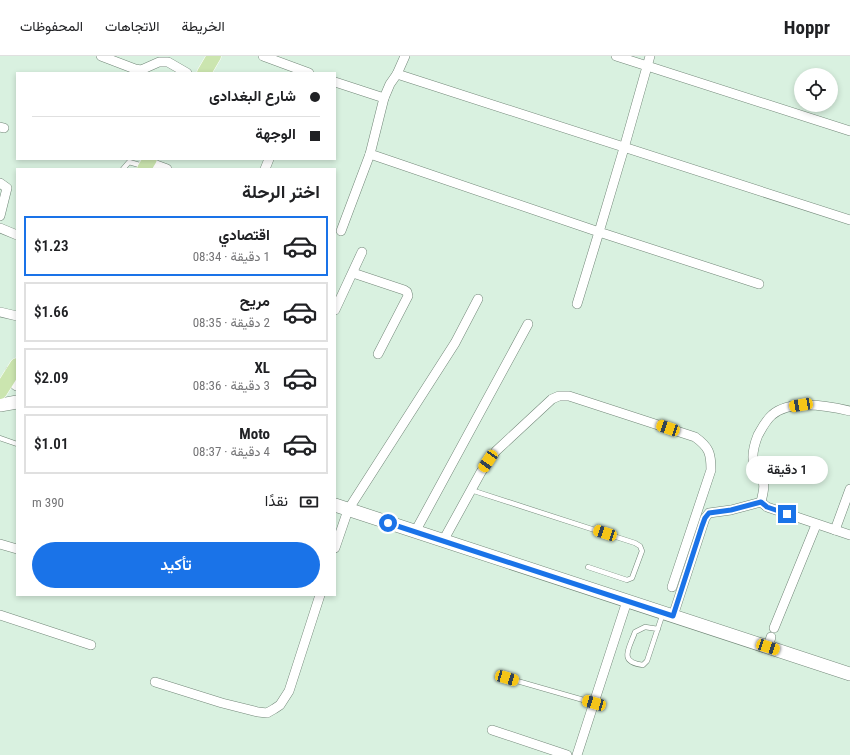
<!DOCTYPE html>
<html lang="ar">
<meta charset="utf-8">
<style>
:root{--surface:#fff;--page:#f2f2f2;--text:#202124;--muted:#757577;--line:#e0e0e0;--accent:#1a73e8}
body{margin:0;font-family:"Roboto Condensed",Vazirmatn,sans-serif;background:var(--page);color:var(--text);direction:rtl;height:100vh;display:flex;flex-direction:column;font-size:15px;white-space:nowrap}
*{box-sizing:border-box;margin:0}
p{font-size:13px;color:var(--muted)}
.icon{flex:none;width:22px;height:22px;fill:none;stroke:currentColor;stroke-width:2;stroke-linecap:round;stroke-linejoin:round}
.map{position:relative;flex:1;overflow:hidden;direction:ltr}
.sheet{position:absolute;left:16px;top:112px;width:320px;height:428px;display:flex;flex-direction:column;background:var(--surface);border-radius:0px;box-shadow:0 2px 6px #0003;direction:rtl}
.sheet>*{flex:none}
.hud{position:absolute;left:16px;top:16px;width:320px;height:88px;border-radius:0px;box-shadow:0 2px 6px #0003;direction:rtl;display:grid;align-content:center;height:88px;padding:0 16px;background:var(--surface)}
.controls{position:absolute;left:794px;top:12px;display:grid;gap:8px}
.controls a{display:grid;place-items:center;width:44px;height:44px;border-radius:50%;background:var(--surface);box-shadow:0 2px 6px #0003;font-size:20px}
.end{position:absolute;width:18px;height:18px;margin:-9px;border:5px solid #1a73e8;background:#fff;box-shadow:0 0 0 2px #fff}
.from{border-radius:50%}
.bubble{position:absolute;height:28px;border-radius:14px;background:var(--surface);box-shadow:0 2px 6px #0003;font-size:13px;font-weight:600;line-height:28px;text-align:center;direction:rtl}
.car{position:absolute;width:12px;height:24px;margin:-12px -6px;border-radius:5px;box-shadow:0 0 3px 1px #0007;background:linear-gradient(#f5c518 24%,#345 0 40%,#f5c518 0 76%,#345 0 86%,#f5c518 0)}
.hud b{display:flex;align-items:center;gap:14px;height:38px;font-size:15px}
.hud b+b{border-top:1px solid var(--line)}
.hud i{width:10px;height:10px;background:var(--text)}
ul{padding:0;list-style:none}
li{display:flex;align-items:center;gap:12px;height:60px;margin:0 8px 6px;padding:0 8px;border:2px solid var(--line);border-radius:0px}
li div{flex:1}
li b{display:block;font-size:15px}
li em{font-style:normal;font-weight:600}
li.on{border-color:var(--accent)}
li>.icon{width:36px;height:36px;stroke-width:1.5}
h2{padding:0 16px;font-size:18px;line-height:48px}
.pay{display:flex;align-items:center;gap:10px;height:44px;padding:0 16px;font-size:15px}
.pay p{margin-inline-start:auto}
.action{display:flex;gap:8px;margin-top:auto;padding:8px 16px}
.action a{flex:1;height:46px;border-radius:24px;background:var(--accent);color:#fff;font-size:16px;font-weight:600;line-height:46px;text-align:center}
header{display:flex;align-items:center;gap:24px;box-sizing:border-box;height:56px;padding:0 20px;background:var(--surface);border-bottom:1px solid var(--line)}
header strong{font-size:19px}
nav{display:flex;gap:22px;margin-inline-start:auto;font-size:14px}
.map>svg:first-child{display:block}
.lines{fill:none;stroke-linecap:round;stroke-linejoin:round}
.lane-casing{stroke:#728778;stroke-width:5.5}
.street-casing{stroke:#728778;stroke-width:10}
.secondary-casing{stroke:#728778;stroke-width:14}
.primary-casing{stroke:#fff;stroke-width:15}
.lane{stroke:#fff;stroke-width:4.5}
.street{stroke:#fff;stroke-width:9}
.secondary{stroke:#fff;stroke-width:13}
.primary{stroke:#cbe5af;stroke-width:14}
.route{stroke:#1a73e8;stroke-width:5}
</style>
<header>
<strong>Hoppr</strong>
<nav><a>الخريطة</a><a>الاتجاهات</a><a>المحفوظات</a></nav>
</header>
<div class="map">
<svg width="850" height="699" viewBox="0 0 850 699">
<rect width="100%" height="100%" fill="#d9f1e0"/>
<g class="lines">
<g class="lane-casing">
<g id="lane">
<polyline points="123,113 129,106 143,110"/>
<polyline points="0,382 17,388"/>
<polyline points="471,434 635,487 640,490 642,495 632,522 627,524 588,511"/>
<path d="M 658,573 L 645,571 L 635,576 C 629,593 618,606 643,609 L 647,605 L 663,557"/>
<polyline points="507,622 594,647"/>
</g>
</g>
<g class="street-casing">
<g id="street">
<polyline points="101,0 135,13 141,14 159,6 168,6 187,17"/>
<polyline points="263,0 309,17"/>
<polyline points="405,0 397,18 390,28 384,42 370,98 599,176 577,248"/>
<polyline points="616,0 850,75"/>
<polyline points="650,0 624,92 599,176 759,228"/>
<polyline points="397,18 850,164"/>
<polyline points="335,26 384,42"/>
<polyline points="0,71 4,72"/>
<polyline points="148,106 167,113"/>
<polyline points="265,113 269,103"/>
<polyline points="0,127 7,132 0,160"/>
<polyline points="0,172 17,179"/>
<polyline points="341,175 370,98"/>
<polyline points="353,217 404,234 407,236 408,240 378,298"/>
<polyline points="335,254 362,196"/>
<polyline points="0,256 17,260"/>
<path d="M 850,355 C 829,350 790,343 772,359 C 766,364 762,372 758,379 C 754,389 751,399 754,409 C 755,413 759,416 761,419 C 766,428 763,437 761,446 L 767,451 L 850,479"/>
<polyline points="835,474 850,433"/>
<polyline points="415,476 528,268"/>
<path d="M 443,485 L 481,416 L 496,395 L 552,343 L 559,340 L 569,340 L 695,381 C 709,391 711,397 711,414 L 672,531"/>
<polyline points="0,488 17,493"/>
<polyline points="335,492 348,454 455,287 478,243"/>
<polyline points="0,559 91,589"/>
<polyline points="673,560 705,462 709,457 731,454 761,446"/>
<polyline points="774,572 816,469"/>
<polyline points="768,591 771,581"/>
<polyline points="155,626 222,647 258,656 267,657 274,653 280,649 289,635 320,539"/>
<polyline points="492,674 567,699"/>
<polyline points="577,699 627,545"/>
</g>
</g>
<g class="secondary-casing">
<g id="secondary">
<polyline points="12,316 17,328"/>
<polyline points="0,349 17,346"/>
<polyline points="335,449 850,618"/>
</g>
</g>
<g class="primary-casing">
<g id="primary">
<polyline points="204,17 214,0"/>
<polyline points="144,113 150,103"/>
<polyline points="0,336 17,309"/>
</g>
</g>
<use href="#lane" class="lane"/>
<use href="#street" class="street"/>
<use href="#secondary" class="secondary"/>
<use href="#primary" class="primary"/>
</g>
<g class="lines">
<polyline class="route" points="388,467 673,560 702,470 705,462 709,457 731,454 761,446 767,451 787,458"/>
</g>
</svg>
<div class="controls">
<a><svg class="icon" aria-label="locate" viewBox="0 0 24 24"><circle cx="12" cy="12" r="6"/><path d="M12 2v4M12 18v4M2 12h4M18 12h4"/></svg></a>
</div>
<i class="end from" style="left:388px;top:467px"></i>
<i class="end" style="left:787px;top:458px"></i>
<div class="bubble" style="left:746px;top:400px;width:82px">1 دقيقة</div>
<i class="car" style="left:801px;top:349px;rotate:260deg"></i>
<i class="car" style="left:668px;top:372px;rotate:289deg"></i>
<i class="car" style="left:488px;top:405px;rotate:214deg"></i>
<i class="car" style="left:605px;top:477px;rotate:288deg"></i>
<i class="car" style="left:768px;top:591px;rotate:108deg"></i>
<i class="car" style="left:507px;top:622px;rotate:106deg"></i>
<i class="car" style="left:594px;top:647px;rotate:286deg"></i>
<div class="hud">
<b><i class="from"></i>شارع البغدادى</b>
<b><i></i>الوجهة</b>
</div>
<section class="sheet">
<h2>اختر الرحلة</h2>
<ul>
<li class="on"><svg class="icon" aria-label="car" viewBox="0 0 24 24"><path d="M5 17H2v-5l4-1 3-4h7l3 4 3 1v5h-3M9 17h6M6 11h13"/><circle cx="7" cy="17" r="2"/><circle cx="17" cy="17" r="2"/></svg><div><b>اقتصادي</b><p>1 دقيقة · 08:34</p></div><em>$1.23</em></li>
<li><svg class="icon" aria-label="car" viewBox="0 0 24 24"><path d="M5 17H2v-5l4-1 3-4h7l3 4 3 1v5h-3M9 17h6M6 11h13"/><circle cx="7" cy="17" r="2"/><circle cx="17" cy="17" r="2"/></svg><div><b>مريح</b><p>2 دقيقة · 08:35</p></div><em>$1.66</em></li>
<li><svg class="icon" aria-label="car" viewBox="0 0 24 24"><path d="M5 17H2v-5l4-1 3-4h7l3 4 3 1v5h-3M9 17h6M6 11h13"/><circle cx="7" cy="17" r="2"/><circle cx="17" cy="17" r="2"/></svg><div><b>XL</b><p>3 دقيقة · 08:36</p></div><em>$2.09</em></li>
<li><svg class="icon" aria-label="car" viewBox="0 0 24 24"><path d="M5 17H2v-5l4-1 3-4h7l3 4 3 1v5h-3M9 17h6M6 11h13"/><circle cx="7" cy="17" r="2"/><circle cx="17" cy="17" r="2"/></svg><div><b>Moto</b><p>4 دقيقة · 08:37</p></div><em>$1.01</em></li>
</ul>
<div class="pay"><svg class="icon" aria-label="cash" viewBox="0 0 24 24"><path d="M3 7h18v10H3z"/><circle cx="12" cy="12" r="2"/></svg>نقدًا<p>390 m</p></div>
<div class="action"><a>تأكيد</a></div>
</section>
</div>
